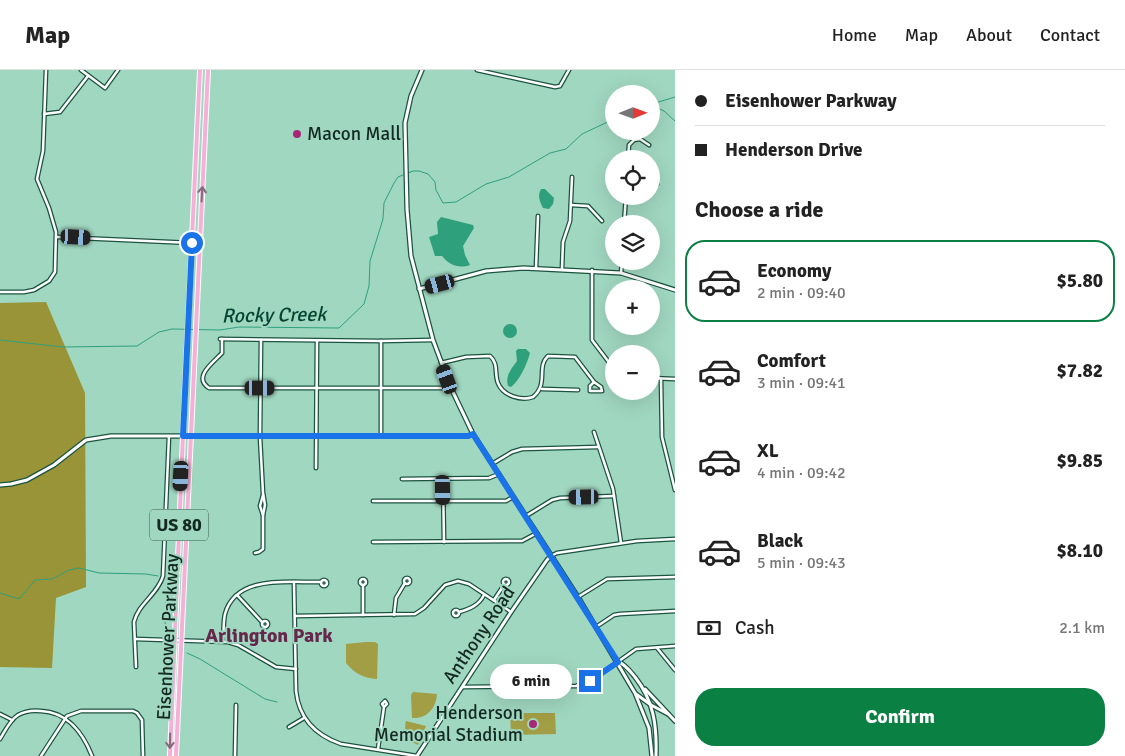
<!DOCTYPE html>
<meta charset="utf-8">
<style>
:root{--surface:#fff;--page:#f2f2f2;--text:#222;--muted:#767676;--line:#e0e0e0;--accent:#0b8043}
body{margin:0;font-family:Signika,sans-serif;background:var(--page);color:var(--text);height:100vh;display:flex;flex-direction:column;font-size:19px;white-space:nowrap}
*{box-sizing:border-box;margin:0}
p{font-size:16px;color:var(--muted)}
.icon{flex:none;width:28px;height:28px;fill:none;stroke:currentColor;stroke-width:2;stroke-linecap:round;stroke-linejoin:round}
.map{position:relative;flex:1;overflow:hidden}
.side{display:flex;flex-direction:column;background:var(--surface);width:450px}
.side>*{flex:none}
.banner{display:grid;align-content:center;height:110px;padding:0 20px;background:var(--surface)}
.needle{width:32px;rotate:89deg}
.controls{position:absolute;left:605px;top:15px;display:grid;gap:10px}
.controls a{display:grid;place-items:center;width:55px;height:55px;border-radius:50%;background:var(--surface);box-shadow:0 5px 20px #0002;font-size:25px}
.end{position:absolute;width:22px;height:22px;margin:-11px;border:6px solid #1a73e8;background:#fff;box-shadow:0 0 0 2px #fff}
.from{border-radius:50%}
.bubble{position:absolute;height:35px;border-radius:18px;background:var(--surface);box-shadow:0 5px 20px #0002;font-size:16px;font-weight:700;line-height:35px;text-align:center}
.car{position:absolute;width:15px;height:30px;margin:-15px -8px;border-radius:6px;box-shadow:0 0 4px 1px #0007;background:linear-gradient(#222 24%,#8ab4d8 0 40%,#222 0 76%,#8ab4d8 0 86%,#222 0)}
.banner b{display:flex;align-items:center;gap:18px;height:48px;font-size:19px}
.banner b+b{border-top:1px solid var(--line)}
.banner i{width:12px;height:12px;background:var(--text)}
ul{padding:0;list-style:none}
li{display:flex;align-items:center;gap:15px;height:82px;margin:0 10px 8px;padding:0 10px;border:2px solid transparent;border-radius:20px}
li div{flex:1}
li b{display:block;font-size:19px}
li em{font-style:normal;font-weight:700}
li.current{border-color:var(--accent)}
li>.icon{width:45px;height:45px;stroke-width:1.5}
h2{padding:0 20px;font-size:22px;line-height:60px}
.pay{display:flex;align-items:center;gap:12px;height:55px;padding:0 20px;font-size:19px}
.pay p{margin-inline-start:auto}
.primary-button{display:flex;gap:10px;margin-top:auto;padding:10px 20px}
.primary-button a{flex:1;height:58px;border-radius:20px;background:var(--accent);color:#fff;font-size:20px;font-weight:700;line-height:58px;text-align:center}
header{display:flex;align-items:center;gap:30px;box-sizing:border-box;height:70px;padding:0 25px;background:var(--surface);border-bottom:1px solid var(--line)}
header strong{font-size:24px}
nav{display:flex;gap:28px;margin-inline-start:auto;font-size:18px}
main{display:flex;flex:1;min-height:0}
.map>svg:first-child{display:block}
.green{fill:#a19e45}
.forest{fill:#989437}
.water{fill:#2fa07c}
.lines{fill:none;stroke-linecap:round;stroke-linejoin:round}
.stream{stroke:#2fa07c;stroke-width:1}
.street-casing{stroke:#1c5340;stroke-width:5}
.secondary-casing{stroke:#1c5340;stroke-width:5.5}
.primary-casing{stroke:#fff;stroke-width:6}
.street{stroke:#fff;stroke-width:2.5}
.secondary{stroke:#fff;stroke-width:3}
.primary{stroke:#f4b0d6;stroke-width:4}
.oneway{stroke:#846c7c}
.route{stroke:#1a73e8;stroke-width:6}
.poi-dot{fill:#a62776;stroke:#a0d7c0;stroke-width:2}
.labels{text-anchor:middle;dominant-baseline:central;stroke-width:4;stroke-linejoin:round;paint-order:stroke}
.shield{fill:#a0d7c0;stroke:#3d5d51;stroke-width:1}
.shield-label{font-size:18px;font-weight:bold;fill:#132921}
.poi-label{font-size:19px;fill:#132921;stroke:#a0d7c0;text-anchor:start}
.street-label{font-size:19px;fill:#132921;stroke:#a0d7c0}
.water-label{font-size:20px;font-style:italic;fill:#034532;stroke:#a0d7c0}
.neighbourhood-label{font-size:20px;font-weight:bold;fill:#65274b;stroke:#a0d7c0}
</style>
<header>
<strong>Map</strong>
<nav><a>Home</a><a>Map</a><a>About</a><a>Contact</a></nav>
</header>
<main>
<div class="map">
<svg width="675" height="686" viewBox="0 0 675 686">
<rect width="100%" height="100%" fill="#a0d7c0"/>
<g class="green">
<path d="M 365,572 L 375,572 L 378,574 L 377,609 C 364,608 355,604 346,593 L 346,574 Z"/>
<path d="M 413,622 L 437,624 C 436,638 427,649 412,648 L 411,625 Z"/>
<polygon points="510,643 555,643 556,664 511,665"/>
<path d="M 406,651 L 426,656 L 418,675 C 408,671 403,661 406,651 Z"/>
</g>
<polygon class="forest" points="46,232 85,323 86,517 56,528 52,598 0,597 0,233"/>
<g class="water">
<path d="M 541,119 L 545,119 L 554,128 L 553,134 L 549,139 L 543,138 C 540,132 537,126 541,119 Z"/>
<path d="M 441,147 L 473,155 L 474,158 L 463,176 L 465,185 L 470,195 C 459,199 449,195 442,186 L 435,186 L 429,167 L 438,164 L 437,152 Z"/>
<circle cx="510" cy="261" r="7"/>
<path d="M 518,279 L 526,279 L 530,283 C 527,294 520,310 511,317 L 508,316 C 505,306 511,299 517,291 L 516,281 Z"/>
</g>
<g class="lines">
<g class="stream">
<polyline points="652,34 675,27"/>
<polyline points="651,35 664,41 675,51"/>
<polyline points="0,270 62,277 137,276 159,262 172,259 220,260 239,257 339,258 364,234 369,216 370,191 383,149 384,133 394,113 398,107 413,101 419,101 428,104 435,112 436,120 443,133 456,132 486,114 509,107 550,83 566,79 582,64 614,49"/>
<polyline points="0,523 19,529 35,510 52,509 69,500 79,498 99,503 146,504 158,506"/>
<polyline points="165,562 166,520"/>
<polyline points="187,583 200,589 265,629 277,632"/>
</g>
<g class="street-casing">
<g id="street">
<polyline points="81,0 105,18 118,0"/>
<polyline points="477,0 555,17 560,16 569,0"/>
<polyline points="44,44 60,42 88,6"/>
<polyline points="628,89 629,75 634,70 640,69 649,75"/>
<polyline points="651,114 657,114"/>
<polyline points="571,135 588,136 602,151"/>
<polyline points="624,154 626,126"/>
<polyline points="57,167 192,173"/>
<polyline points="536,198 538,146"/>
<polyline points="562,199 563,172 570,151 572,107"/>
<polyline points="592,200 592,270 614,299"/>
<polyline points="621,203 622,191"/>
<polyline points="0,222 24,222 34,220 49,211 55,202 56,162 49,138 37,109 43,81 46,0"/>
<polyline points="220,269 381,271 433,270"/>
<path d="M 222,269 L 222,283 C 214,292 192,307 209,318 L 451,318"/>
<path d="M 441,293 L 466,287 L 490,286 C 499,294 494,303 498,313 C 503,326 521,331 533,327 C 549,314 536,297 548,286 L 575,287 L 594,312"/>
<polyline points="651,308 675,309"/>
<polyline points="661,309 662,367 675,420"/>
<polygon points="594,312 601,317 602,321 590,321 590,316"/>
<polyline points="542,319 578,320"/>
<polyline points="594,362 613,419 621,473"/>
<polyline points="381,366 381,271"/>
<polyline points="492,394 512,382 522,379 598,377"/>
<polyline points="316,398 317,271"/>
<polyline points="443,408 444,472"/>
<polyline points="402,409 489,408 499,404"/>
<polyline points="263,425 260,436 263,445"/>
<polyline points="373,431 506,431 513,427"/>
<polyline points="526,446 552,430 560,428 614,426"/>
<polyline points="373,472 522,471 537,463"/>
<polyline points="255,483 259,482 263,479 263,445 265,435 263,423 260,367 261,270"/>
<polyline points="551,486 557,483 637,471 675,469"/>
<circle cx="407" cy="511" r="3"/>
<circle cx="363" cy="512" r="3"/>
<circle cx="506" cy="512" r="3"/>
<circle cx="324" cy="513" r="3"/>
<path d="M 294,513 L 296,621 C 299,649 315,665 341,674 L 417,686"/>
<polyline points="363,515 363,545"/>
<polyline points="237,525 262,552"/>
<polyline points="578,527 607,509 675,507"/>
<polyline points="494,530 504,515"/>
<circle cx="456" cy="543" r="3"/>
<path d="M 459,542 C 470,539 479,535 484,525"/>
<polyline points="394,545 396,528 405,513"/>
<polyline points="295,546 415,544 424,538 445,515 458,511 469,514 511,542"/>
<circle cx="265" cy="554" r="3"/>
<polyline points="596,557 614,545 620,544 675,541"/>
<polyline points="135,569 228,572 238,575 276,597 296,599"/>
<path d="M 223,571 C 224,562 223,553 225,544 C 236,504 289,513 321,512"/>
<polyline points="657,578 675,600"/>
<path d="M 136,597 L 134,552 C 138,534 158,524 163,506 L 169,366"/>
<polyline points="463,617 576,616 595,608 636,579 675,576"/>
<polyline points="0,644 12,650"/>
<polyline points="289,657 304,648"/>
<path d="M 0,669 C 5,661 10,650 18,645 C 25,641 33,640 41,641 C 67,642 83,663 92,686"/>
<polyline points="378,679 384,637 387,634 385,631 382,634 384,637"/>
<polyline points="41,686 67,646 81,641 133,641 137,643 142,650 143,686"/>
<polyline points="235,686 236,635"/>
</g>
</g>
<g class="secondary-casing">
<g id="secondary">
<polyline points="422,0 411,26 405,53 407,139 411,186 433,270 451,318 473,364 578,527 635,623 649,658 652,686"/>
<polyline points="419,219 486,201 523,198 621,203 675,220"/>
<polyline points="0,415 11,414 27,410 54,395 86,370 111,366 468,366 473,364"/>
<path d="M 617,591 C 625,594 630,601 635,607 C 654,631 657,656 656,686"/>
<polyline points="645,619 675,651"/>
<polyline points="636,624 651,635 668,644"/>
<polyline points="417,686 511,542 547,490 551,486"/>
</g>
</g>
<g class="primary-casing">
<g id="primary">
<polyline points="170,686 185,316 200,0"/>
<polyline points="176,686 208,0"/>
</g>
</g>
<use href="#street" class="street"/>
<use href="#secondary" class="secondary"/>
<use href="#primary" class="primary"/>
</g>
<defs><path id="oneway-shaft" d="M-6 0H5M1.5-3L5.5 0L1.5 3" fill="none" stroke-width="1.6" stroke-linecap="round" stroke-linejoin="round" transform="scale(1.25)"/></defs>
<g class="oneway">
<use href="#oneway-shaft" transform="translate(202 124) rotate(-87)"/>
<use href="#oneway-shaft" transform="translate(170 671) rotate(91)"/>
</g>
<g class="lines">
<polyline class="route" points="192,173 183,366 468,366 473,364 618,592 590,611"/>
</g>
<g class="poi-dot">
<circle cx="297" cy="64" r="5"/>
<circle cx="533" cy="654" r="5"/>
</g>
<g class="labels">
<rect class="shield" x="150" y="439.5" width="58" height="31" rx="4"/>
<g class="shield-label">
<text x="179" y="455">US 80</text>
</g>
<g class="poi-label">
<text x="307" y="64">Macon Mall</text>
<text x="523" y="643" text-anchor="end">Henderson<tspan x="523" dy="22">Memorial Stadium</tspan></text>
</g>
<g class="street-label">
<text transform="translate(479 565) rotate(-56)">Anthony Road</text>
<text transform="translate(168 567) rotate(-87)">Eisenhower Parkway</text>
</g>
<g class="water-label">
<text transform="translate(274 245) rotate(-1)">Rocky Creek</text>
</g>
<g class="neighbourhood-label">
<text x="269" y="565">Arlington Park</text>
</g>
</g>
</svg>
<div class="controls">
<a><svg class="needle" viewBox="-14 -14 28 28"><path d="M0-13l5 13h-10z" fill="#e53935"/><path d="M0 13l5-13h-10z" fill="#767676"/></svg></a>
<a><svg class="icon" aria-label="locate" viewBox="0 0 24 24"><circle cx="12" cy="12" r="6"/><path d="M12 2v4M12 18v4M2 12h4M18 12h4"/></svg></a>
<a><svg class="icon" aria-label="layers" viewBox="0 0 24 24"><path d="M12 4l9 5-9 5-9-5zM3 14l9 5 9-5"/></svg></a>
<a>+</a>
<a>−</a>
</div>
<i class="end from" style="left:192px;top:173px"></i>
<i class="end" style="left:590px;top:611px"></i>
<div class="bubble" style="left:490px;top:594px;width:82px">6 min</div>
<i class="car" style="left:76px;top:167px;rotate:93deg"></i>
<i class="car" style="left:440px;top:214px;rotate:255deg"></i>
<i class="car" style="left:447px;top:309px;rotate:340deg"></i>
<i class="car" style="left:260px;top:318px;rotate:90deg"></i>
<i class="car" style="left:181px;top:406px;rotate:183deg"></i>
<i class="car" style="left:443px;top:420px;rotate:179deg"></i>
<i class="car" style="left:584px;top:427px;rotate:269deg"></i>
</div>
<section class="side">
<div class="banner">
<b><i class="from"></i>Eisenhower Parkway</b>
<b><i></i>Henderson Drive</b>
</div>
<h2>Choose a ride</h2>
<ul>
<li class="current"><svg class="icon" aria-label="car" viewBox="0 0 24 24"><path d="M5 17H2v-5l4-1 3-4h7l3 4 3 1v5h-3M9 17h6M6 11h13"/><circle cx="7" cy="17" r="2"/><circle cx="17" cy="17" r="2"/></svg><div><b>Economy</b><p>2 min · 09:40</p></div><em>$5.80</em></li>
<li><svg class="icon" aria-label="car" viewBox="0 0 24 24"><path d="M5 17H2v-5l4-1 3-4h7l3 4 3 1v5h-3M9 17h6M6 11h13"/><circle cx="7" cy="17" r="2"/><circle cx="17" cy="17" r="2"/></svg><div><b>Comfort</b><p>3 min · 09:41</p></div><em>$7.82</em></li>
<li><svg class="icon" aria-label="car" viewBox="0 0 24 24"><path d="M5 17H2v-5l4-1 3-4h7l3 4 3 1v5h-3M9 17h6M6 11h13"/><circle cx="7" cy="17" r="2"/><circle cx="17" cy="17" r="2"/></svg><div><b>XL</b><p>4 min · 09:42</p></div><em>$9.85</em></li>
<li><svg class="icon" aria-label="car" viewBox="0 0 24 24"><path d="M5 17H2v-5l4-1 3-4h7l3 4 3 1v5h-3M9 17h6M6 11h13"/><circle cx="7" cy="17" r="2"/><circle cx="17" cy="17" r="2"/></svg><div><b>Black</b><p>5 min · 09:43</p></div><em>$8.10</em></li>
</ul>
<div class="pay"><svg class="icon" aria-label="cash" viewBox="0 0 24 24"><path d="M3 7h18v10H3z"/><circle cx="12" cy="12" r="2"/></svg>Cash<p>2.1 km</p></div>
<div class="primary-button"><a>Confirm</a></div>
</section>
</main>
